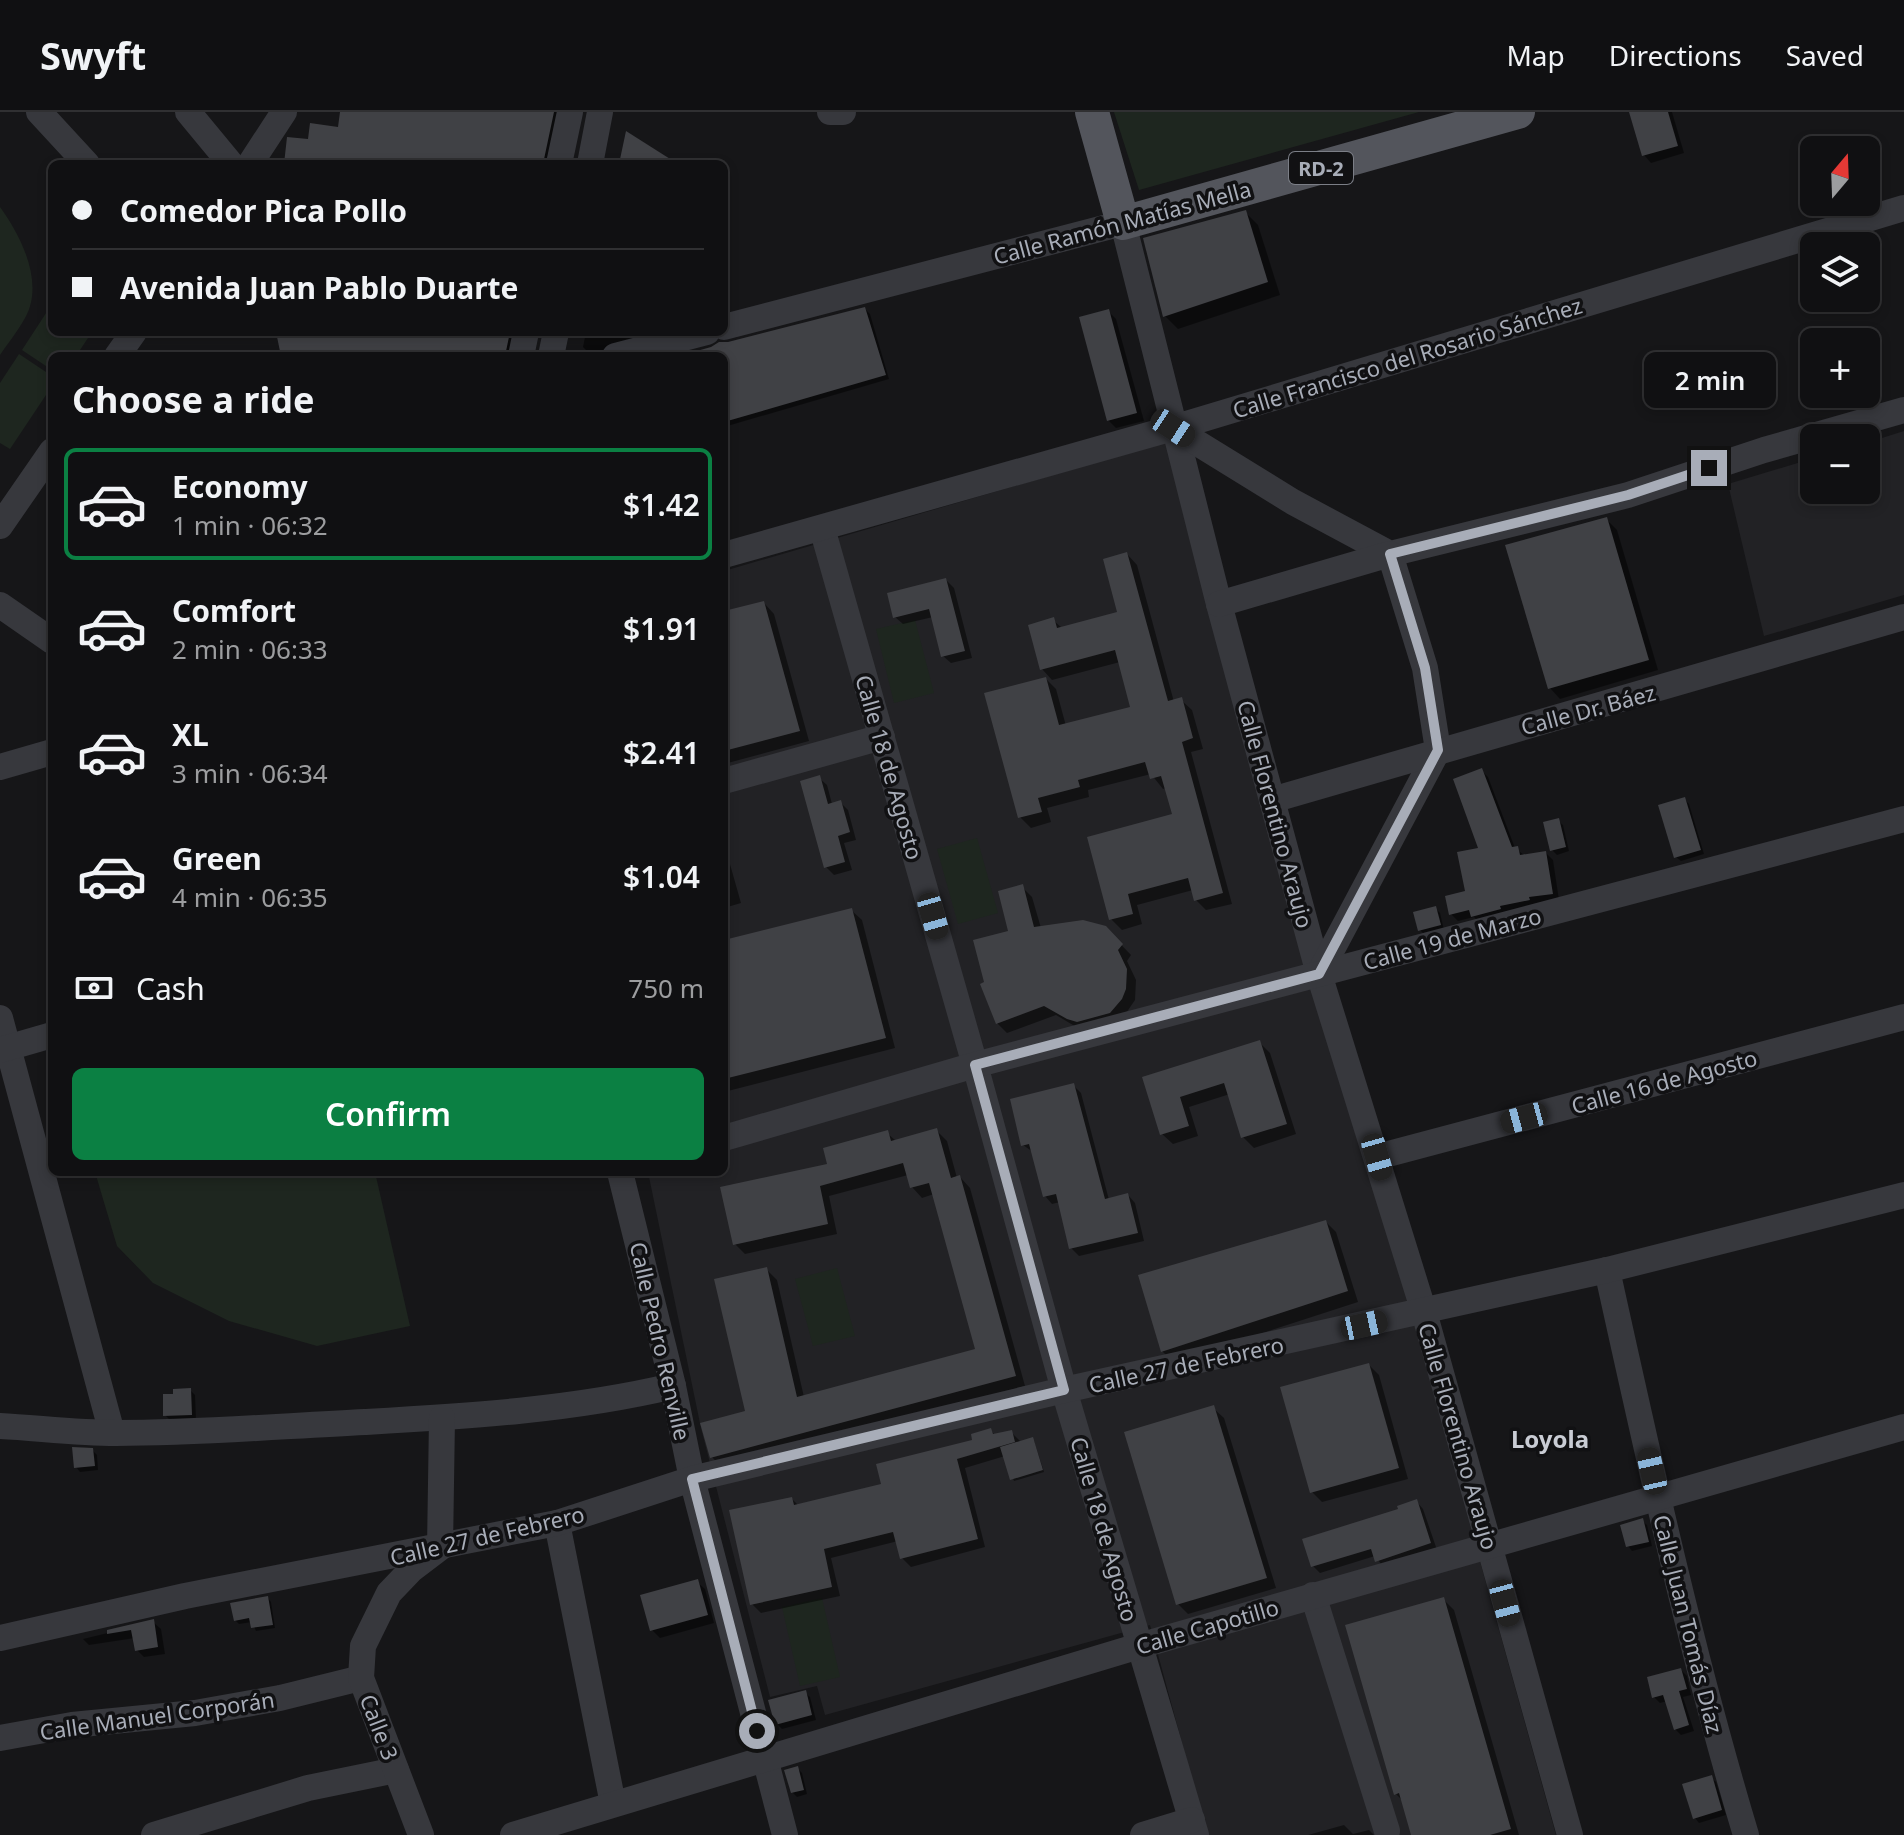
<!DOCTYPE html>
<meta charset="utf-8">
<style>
:root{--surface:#101012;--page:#19191b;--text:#f1f3f6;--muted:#9c9d9f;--line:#303032;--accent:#0b8043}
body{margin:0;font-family:"Noto Sans",sans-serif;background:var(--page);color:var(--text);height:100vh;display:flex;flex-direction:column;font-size:30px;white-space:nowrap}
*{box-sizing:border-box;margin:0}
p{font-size:26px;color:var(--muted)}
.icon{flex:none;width:44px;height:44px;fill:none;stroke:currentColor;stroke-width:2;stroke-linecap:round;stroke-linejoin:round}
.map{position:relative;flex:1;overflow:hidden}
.details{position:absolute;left:48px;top:240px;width:680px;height:824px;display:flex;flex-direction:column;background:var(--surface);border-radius:12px;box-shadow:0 4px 12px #0003,0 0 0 2px var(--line)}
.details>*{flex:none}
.hud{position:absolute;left:48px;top:48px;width:680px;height:176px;border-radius:12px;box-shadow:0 4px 12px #0003,0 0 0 2px var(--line);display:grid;align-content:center;height:176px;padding:0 24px;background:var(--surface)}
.needle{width:52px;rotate:19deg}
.fabs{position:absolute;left:1800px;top:24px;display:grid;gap:16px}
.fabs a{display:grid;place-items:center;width:80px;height:80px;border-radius:12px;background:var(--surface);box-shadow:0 4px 12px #0003,0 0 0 2px var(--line);font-size:40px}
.end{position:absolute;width:36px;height:36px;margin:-18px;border:10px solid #a8adb8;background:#111;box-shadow:0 0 0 4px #111}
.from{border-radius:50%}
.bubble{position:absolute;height:56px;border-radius:12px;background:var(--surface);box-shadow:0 4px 12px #0003,0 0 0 2px var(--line);font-size:26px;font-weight:600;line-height:56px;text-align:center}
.car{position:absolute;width:24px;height:48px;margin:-24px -12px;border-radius:10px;box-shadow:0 0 6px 2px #0007;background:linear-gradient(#222 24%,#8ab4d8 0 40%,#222 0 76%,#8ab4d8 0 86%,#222 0)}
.hud b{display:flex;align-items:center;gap:28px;height:76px;font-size:30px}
.hud b+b{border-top:2px solid var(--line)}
.hud i{width:20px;height:20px;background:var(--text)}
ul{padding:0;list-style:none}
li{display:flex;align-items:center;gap:24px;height:112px;margin:0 16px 12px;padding:0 8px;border:4px solid transparent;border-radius:12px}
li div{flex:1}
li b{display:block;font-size:30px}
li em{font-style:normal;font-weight:600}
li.active{border-color:var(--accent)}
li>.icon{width:72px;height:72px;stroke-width:1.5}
h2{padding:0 24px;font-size:36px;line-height:96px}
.pay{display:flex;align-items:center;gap:20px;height:88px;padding:0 24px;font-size:30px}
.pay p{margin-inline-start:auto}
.cta{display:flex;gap:16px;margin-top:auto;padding:16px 24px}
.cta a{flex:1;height:92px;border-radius:12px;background:var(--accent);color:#fff;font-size:32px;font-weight:600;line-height:92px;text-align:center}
header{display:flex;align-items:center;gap:48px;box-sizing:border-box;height:112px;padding:0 40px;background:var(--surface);border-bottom:2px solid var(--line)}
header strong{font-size:38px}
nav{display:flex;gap:44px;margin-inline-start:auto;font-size:28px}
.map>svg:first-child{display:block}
.built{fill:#222225}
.green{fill:#1e261f}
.shadow{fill:#0007}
.building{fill:#404145}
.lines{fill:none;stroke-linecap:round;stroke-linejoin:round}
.minor{stroke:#37383d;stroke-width:26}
.major{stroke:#53555c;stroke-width:34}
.route{stroke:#a8adb8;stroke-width:10}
.labels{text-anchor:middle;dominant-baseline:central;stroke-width:7;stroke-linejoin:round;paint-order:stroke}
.shield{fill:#111113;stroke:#7b7e86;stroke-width:2}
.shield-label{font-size:20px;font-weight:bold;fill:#a8adb8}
.street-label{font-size:22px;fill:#a8adb8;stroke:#111113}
.neighbourhood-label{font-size:24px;font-weight:bold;fill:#c9ccd4;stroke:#111113}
</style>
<header>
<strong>Swyft</strong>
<nav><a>Map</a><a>Directions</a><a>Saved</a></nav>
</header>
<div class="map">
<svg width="1904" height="1723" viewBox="0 0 1904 1723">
<rect width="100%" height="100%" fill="#161618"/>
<g class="built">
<polygon points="1904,319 1904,483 1764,524 1728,372 1814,346 1814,378 1866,378 1866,331"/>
<polygon points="1169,329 1556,1723 1207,1723 1150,1513 825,1603 817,1574 770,1585 701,1316 648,1060 724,1060 724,459"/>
</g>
<g class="green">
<polygon points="1114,0 1419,0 1139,78"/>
<path d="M 0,95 C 21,124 45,171 25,206 C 18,219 8,231 0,243 Z"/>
<polygon points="52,192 52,220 92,220 76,244 52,244 52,258 22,238"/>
<polygon points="19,242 52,264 52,274 10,337 0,331 0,271"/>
<polygon points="915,508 934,581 894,591 876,517"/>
<polygon points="977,726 998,801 958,812 937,737"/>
<polygon points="95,1060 375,1060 410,1214 317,1234 229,1209 153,1171 117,1134"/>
<polygon points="837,1156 855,1224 813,1234 795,1167"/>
<polygon points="822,1486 840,1565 800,1574 782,1495"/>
</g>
<g class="shadow">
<polygon points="342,0 570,0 555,52 286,52 310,30 340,17"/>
<polygon points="1631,0 1672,0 1684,41 1651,51 1644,43"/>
<polygon points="1245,100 1258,113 1280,183 1178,217 1165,204"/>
<polygon points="865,197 870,202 889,267 724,315 724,244 686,244"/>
<polygon points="1109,200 1116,207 1144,309 1116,316 1108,308"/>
<polygon points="278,220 524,220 517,244 283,244"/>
<polygon points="586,220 677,220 677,223 597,244 592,244 583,235"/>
<polygon points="1606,407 1617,418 1658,558 1560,587 1550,576"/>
<polygon points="1127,442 1137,453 1174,590 1181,588 1192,598 1203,637 1191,640 1232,792 1206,798 1196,788 1193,778 1137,793 1142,812 1122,818 1111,807 1174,704 1166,676 1163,677 1151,662 1088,678 1089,685 1047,696 1051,710 1031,716 1020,705 1046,567 1056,577 1066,614 1133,596 1120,550 1052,568 1042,557 1053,508 1062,516 1119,501"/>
<polygon points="946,468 954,476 972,546 951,551 943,544 933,505 903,512 895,505"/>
<polygon points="764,491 774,502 809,629 724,652 724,501"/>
<polygon points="1481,658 1488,665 1515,736 1524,743 1546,741 1553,748 1559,788 1480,811 1474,805 1458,809 1451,802 1468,781 1481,738"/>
<polygon points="819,666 827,673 832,692 840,690 848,698 856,728 844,731 852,758 834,763 826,755"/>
<polygon points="1684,687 1689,692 1704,742 1681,749 1676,745"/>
<polygon points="1558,709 1563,713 1569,739 1557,743 1552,738"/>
<polygon points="724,731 741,791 724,796"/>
<polygon points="1022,775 1032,785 1041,816 1105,816 1131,843 1127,849 1136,868 1135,888 1120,910 1078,916 1056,903 1007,921 997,911 1011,821"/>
<polygon points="1435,796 1440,801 1444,818 1425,823 1420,818"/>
<polygon points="851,798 862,808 895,936 724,980 724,831"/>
<polygon points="1259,930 1270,941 1296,1022 1254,1036 1243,1025 1230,982 1189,995 1198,1024 1173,1032 1162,1022 1144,966"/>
<polygon points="1073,973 1081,981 1109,1088 1128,1083 1135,1091 1144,1129 1079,1144 1071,1136 1060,1090 1052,1092 1045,1084 1033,1040 1023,1033"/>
<polygon points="936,1018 947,1029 957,1066 960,1065 970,1076 1025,1274 722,1356 712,1345 748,1301 766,1157 777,1168 804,1285 977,1238 934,1082 922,1086 912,1075 908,1063 829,1084 837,1122 745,1142 735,1132 829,1053 887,1021 896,1029"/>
<polygon points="1326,1110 1336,1120 1358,1190 1173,1250 1162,1239"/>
<polygon points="1369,1253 1379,1263 1408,1367 1322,1390 1312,1380"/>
<polygon points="190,1278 195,1283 196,1307 170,1308 165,1303"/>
<polygon points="1213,1296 1224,1306 1276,1476 1188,1502 1178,1492"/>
<polygon points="990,1318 996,1324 1011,1320 1020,1329 1034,1329 1044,1360 1014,1369 1005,1344 965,1356 985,1435 911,1455 902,1446 898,1429 831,1446 840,1484 761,1501 752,1492 792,1387 799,1394 883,1373 975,1329"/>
<polygon points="92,1338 97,1343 98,1358 80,1360 76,1355"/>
<polygon points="1416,1389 1423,1397 1437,1438 1384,1456 1375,1444 1320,1461 1313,1454"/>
<polygon points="1642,1409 1647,1413 1652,1434 1632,1439 1628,1434"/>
<polygon points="697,1470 705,1477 714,1511 660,1526 652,1518"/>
<polygon points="268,1486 271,1490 275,1516 256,1519 252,1510 239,1512 235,1508"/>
<polygon points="1443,1487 1454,1498 1519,1723 1413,1723 1403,1689 1396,1682"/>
<polygon points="153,1510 161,1517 165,1542 144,1545 137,1538 135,1526 89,1533 83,1527"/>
<polygon points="1681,1558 1687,1564 1691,1583 1683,1585 1694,1619 1681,1623 1675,1617 1667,1589 1660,1591 1654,1585"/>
<polygon points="805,1581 810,1585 816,1608 782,1617 777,1612"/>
<polygon points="797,1656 802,1661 807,1682 797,1685 792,1680"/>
<polygon points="1711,1666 1716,1670 1726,1703 1699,1711 1695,1706"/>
<polygon points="1344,1713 1353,1722 1369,1718 1374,1723 1308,1723"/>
</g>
<g class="building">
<polygon points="340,0 554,0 543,52 284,52 287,25 308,27 310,11 338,15"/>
<polygon points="1629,0 1668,0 1678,34 1642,44"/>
<polygon points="626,19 678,52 619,52"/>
<polygon points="1246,98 1268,170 1163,205 1143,126"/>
<polygon points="865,195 886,263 724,310 724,244 679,244 711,235 719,230 728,230"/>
<polygon points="1109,197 1137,301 1107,309 1079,205"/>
<polygon points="276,220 510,220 505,244 281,244"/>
<polygon points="1607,405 1649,548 1548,577 1505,433"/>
<polygon points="1127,440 1168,589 1182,585 1193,626 1182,630 1223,781 1194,789 1188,766 1128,782 1133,802 1109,808 1087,725 1172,702 1161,664 1150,667 1145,650 1078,668 1080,675 1038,686 1042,700 1018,706 984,581 1046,565 1059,613 1130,595 1115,538 1040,558 1028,513 1054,505 1057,516 1117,500 1103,447"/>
<polygon points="946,466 965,539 941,545 929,497 893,506 887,481"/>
<polygon points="764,489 800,619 724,639 724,499"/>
<polygon points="1482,656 1512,735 1518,734 1520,743 1546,739 1553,782 1529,785 1530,788 1500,794 1501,797 1471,805 1469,798 1449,803 1445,784 1465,779 1457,740 1478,736 1453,667"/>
<polygon points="820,663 828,692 841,688 850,720 838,724 845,750 824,756 800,669"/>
<polygon points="1685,685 1701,738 1674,746 1658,693"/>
<polygon points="1559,706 1566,735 1550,739 1543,710"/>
<polygon points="1023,772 1034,815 1083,808 1106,814 1123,832 1118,838 1127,857 1126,877 1122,887 1110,901 1077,910 1067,907 1044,894 996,912 980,872 984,870 973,828 1008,819 998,779"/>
<polygon points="1436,794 1441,813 1418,819 1413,800"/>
<polygon points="852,796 886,926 724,967 724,828"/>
<polygon points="1260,928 1287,1012 1241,1026 1224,971 1180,985 1189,1014 1160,1023 1142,965"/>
<polygon points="1074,971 1105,1087 1128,1081 1138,1121 1069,1137 1056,1082 1043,1085 1029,1032 1021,1034 1010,987"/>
<polygon points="937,1016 951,1066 960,1063 1016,1264 710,1346 700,1311 745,1299 714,1167 767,1155 797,1285 975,1237 929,1071 910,1076 903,1051 820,1074 828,1112 733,1133 720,1075 827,1052 823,1036 888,1018 891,1029"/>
<polygon points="1326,1108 1348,1179 1161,1240 1138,1163"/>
<polygon points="1369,1251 1399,1356 1310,1381 1280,1275"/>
<polygon points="191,1276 192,1303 163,1304 163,1282 173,1282 173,1277"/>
<polygon points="1214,1293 1267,1466 1176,1493 1124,1320"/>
<polygon points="991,1316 993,1322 1012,1318 1015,1330 957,1347 978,1427 900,1447 893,1420 824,1437 832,1475 750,1493 729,1398 792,1385 794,1393 881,1372 876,1352 972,1328 971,1322"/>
<polygon points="1033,1325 1043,1358 1010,1368 1000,1335"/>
<polygon points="72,1335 93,1336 95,1354 74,1356"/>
<polygon points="1417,1387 1431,1431 1375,1450 1371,1437 1311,1455 1302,1427 1398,1397 1397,1394"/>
<polygon points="1643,1406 1649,1430 1626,1435 1620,1413"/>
<polygon points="698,1467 708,1503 650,1519 640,1483"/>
<polygon points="268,1484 273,1513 251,1516 249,1506 234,1509 230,1491"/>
<polygon points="1444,1485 1511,1717 1490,1723 1411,1723 1399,1681 1394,1683 1345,1513"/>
<polygon points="154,1507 158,1535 135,1539 131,1518 107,1522 107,1518"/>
<polygon points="1681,1556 1687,1577 1679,1579 1689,1613 1674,1618 1663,1583 1652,1586 1647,1565"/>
<polygon points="806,1578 812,1603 775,1613 768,1588"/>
<polygon points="798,1654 804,1678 791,1681 784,1658"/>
<polygon points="1712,1663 1722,1698 1693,1707 1682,1672"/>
</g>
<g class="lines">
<g class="minor">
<polyline points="39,0 87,52"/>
<polyline points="188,0 231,52"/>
<polyline points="830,0 843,0"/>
<polyline points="250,52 284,0"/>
<polyline points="559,52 570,0"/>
<polyline points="590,52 600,0"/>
<polyline points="724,215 1123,111 1219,492 1319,862 1424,1200 1570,1723"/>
<polyline points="117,244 134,220"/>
<polyline points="521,244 526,220"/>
<polyline points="551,244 556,220"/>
<polyline points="615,244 707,220"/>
<polyline points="1173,316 1293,390 1390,442 1628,383 1764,338 1904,298"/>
<polyline points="0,414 52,339"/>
<polyline points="822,416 975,953 1064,1278 1196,1723"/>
<polyline points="724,443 1173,316 1904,96"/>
<polyline points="1219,492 1390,442 1425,556 1438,638 1319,862"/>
<polyline points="0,493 52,529"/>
<polyline points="0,655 52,640"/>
<polyline points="724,669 882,625"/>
<polyline points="1272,688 1904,505"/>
<polyline points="0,906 112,1321"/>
<polyline points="0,938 52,923"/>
<polyline points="724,1026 975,953 1904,707"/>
<polyline points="1377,1045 1904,905"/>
<polyline points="620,1060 673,1274 692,1367 785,1723"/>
<path d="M 1607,1158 C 1649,1348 1690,1537 1746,1723"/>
<path d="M 0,1314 C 38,1316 77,1321 116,1321 C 199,1321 282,1314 365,1310 C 468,1304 572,1298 673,1274"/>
<polyline points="557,1411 613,1692"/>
<polyline points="1313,1483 1387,1719"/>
<polyline points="0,1526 185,1484 557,1411 692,1367 1064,1278 1607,1158 1904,1083"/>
<polyline points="0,1626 72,1613 195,1601 280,1586 361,1566"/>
<polyline points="154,1723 308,1676 396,1658"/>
<polyline points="421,1723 361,1566 363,1534 389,1481 411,1458 440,1436 442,1306"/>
<polyline points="513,1723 1139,1534 1904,1315"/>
<polyline points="1143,1723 1192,1708"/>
</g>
<polyline class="major" points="1092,0 1123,111 1518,0"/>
</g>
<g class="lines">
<polyline class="route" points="757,1619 692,1367 1064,1278 975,953 1319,862 1438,638 1425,556 1390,442 1628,383 1709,356"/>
</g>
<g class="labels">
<rect class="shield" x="1289" y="40" width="64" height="32" rx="6"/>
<g class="shield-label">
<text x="1321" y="56">RD-2</text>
</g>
<g class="street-label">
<text transform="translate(1122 110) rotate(-15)">Calle Ramón Matías Mella</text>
<text transform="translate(1407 245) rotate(-17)">Calle Francisco del Rosario Sánchez</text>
<text transform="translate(1588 597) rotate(-15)">Calle Dr. Báez</text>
<text transform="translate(890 655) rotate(74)">Calle 18 de Agosto</text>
<text transform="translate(1276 702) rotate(75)">Calle Florentino Araujo</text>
<text transform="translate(1452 826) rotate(-15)">Calle 19 de Marzo</text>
<text transform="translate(1664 969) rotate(-15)">Calle 16 de Agosto</text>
<text transform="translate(661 1229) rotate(77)">Calle Pedro Renville</text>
<text transform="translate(1186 1252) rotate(-12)">Calle 27 de Febrero</text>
<text transform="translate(1459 1324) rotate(74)">Calle Florentino Araujo</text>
<text transform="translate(1105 1417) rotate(74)">Calle 18 de Agosto</text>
<text transform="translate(487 1423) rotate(-13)">Calle 27 de Febrero</text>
<text transform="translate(1689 1512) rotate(76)">Calle Juan Tomás Díaz</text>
<text transform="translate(1207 1514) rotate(-16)">Calle Capotillo</text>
<text transform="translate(157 1603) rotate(-8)">Calle Manuel Corporán</text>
<text transform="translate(380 1615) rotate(69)">Calle 3</text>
</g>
<g class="neighbourhood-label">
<text x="1550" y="1326">Loyola</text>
</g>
</g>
</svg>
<div class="fabs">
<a><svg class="needle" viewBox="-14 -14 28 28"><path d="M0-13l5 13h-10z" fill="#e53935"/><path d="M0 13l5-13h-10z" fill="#9c9d9f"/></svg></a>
<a><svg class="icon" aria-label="layers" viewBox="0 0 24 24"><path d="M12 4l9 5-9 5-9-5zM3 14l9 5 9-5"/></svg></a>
<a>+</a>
<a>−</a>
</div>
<i class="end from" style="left:757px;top:1619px"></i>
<i class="end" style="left:1709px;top:356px"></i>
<div class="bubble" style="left:1644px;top:240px;width:132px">2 min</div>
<i class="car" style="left:1173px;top:316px;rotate:123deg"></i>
<i class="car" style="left:933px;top:804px;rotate:164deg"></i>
<i class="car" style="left:1524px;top:1006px;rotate:255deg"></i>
<i class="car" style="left:1377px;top:1045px;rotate:164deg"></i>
<i class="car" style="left:1364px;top:1213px;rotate:78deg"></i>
<i class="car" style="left:1652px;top:1359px;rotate:347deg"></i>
<i class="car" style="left:1505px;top:1491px;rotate:165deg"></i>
<div class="hud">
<b><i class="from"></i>Comedor Pica Pollo</b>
<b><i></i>Avenida Juan Pablo Duarte</b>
</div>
<section class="details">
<h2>Choose a ride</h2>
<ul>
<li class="active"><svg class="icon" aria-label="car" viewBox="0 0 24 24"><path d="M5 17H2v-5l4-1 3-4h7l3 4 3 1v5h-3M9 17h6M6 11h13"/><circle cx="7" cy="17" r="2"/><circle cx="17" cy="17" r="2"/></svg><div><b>Economy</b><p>1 min · 06:32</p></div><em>$1.42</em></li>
<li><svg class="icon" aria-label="car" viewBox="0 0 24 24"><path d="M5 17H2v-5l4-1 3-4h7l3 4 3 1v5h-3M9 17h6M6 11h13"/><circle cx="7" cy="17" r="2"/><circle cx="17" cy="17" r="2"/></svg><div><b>Comfort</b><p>2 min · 06:33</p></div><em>$1.91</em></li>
<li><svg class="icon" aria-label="car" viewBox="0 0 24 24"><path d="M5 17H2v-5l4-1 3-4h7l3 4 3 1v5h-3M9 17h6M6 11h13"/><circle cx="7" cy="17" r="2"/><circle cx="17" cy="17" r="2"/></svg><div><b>XL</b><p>3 min · 06:34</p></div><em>$2.41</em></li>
<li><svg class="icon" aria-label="car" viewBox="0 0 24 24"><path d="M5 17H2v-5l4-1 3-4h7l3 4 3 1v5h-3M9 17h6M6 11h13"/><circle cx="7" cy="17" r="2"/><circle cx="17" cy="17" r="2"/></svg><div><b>Green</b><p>4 min · 06:35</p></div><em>$1.04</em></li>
</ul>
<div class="pay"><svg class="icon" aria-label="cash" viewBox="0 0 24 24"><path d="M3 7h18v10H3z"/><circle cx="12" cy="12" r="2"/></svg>Cash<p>750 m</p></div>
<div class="cta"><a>Confirm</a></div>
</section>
</div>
